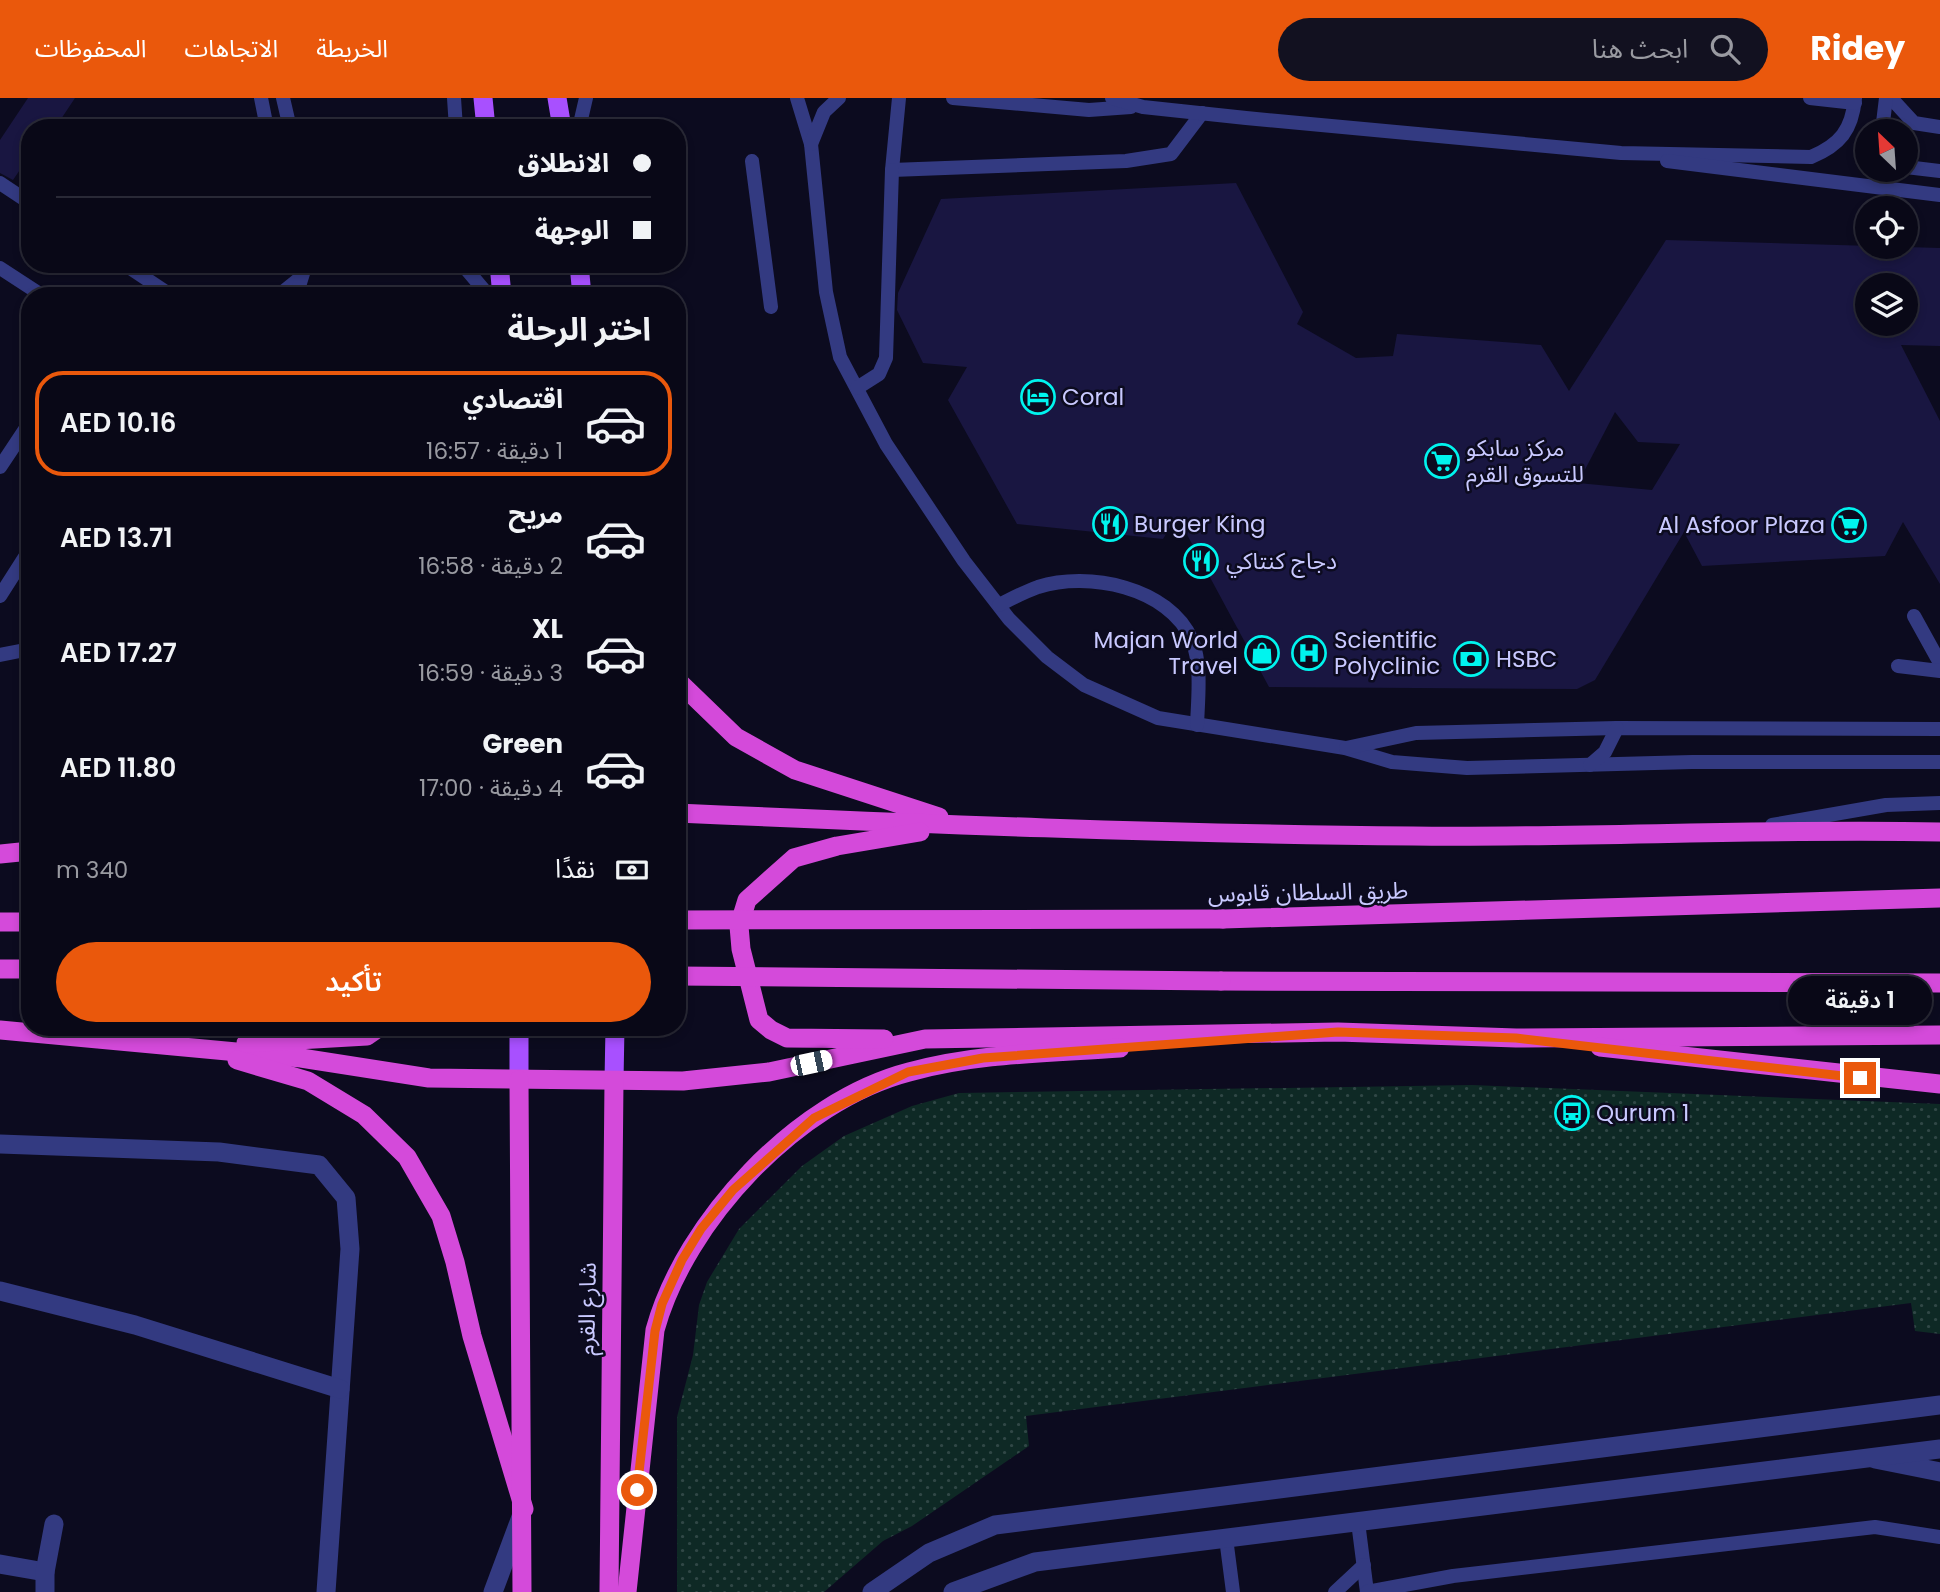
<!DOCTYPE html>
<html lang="ar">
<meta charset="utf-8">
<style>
:root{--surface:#090817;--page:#121120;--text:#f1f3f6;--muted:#999aa1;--line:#292936;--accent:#ea580c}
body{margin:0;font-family:Poppins,"Noto Sans Arabic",sans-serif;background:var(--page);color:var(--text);direction:rtl;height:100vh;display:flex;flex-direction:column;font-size:26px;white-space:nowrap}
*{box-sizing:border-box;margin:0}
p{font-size:23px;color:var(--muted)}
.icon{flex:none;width:38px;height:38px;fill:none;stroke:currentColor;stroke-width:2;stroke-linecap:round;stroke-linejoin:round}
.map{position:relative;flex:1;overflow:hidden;direction:ltr}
.side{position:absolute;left:21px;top:189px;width:665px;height:749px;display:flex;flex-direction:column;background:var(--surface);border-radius:28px;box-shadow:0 4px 10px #0003,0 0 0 2px var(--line);direction:rtl}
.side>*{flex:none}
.top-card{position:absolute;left:21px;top:21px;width:665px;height:154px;border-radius:28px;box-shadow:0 4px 10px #0003,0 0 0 2px var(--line);direction:rtl;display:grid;align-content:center;height:154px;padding:0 35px;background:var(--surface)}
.needle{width:46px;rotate:335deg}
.controls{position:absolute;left:1855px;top:21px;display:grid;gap:14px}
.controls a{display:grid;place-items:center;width:63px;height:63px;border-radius:50%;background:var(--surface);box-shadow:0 4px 10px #0003,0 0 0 2px var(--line);font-size:35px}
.end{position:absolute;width:32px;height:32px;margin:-16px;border:9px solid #ea580c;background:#fff;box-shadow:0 0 0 4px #fff}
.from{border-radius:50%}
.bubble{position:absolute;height:49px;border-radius:24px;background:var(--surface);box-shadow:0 4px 10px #0003,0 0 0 2px var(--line);font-size:23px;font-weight:600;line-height:49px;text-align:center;direction:rtl}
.car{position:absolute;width:21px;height:42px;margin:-21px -10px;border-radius:9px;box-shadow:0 0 5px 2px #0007;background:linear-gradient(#fff 24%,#345 0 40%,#fff 0 76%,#345 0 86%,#fff 0)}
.top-card b{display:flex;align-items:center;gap:24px;height:66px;font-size:26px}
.top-card b+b{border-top:2px solid var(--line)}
.top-card i{width:18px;height:18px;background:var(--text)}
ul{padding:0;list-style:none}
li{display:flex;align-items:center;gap:21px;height:105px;margin:0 14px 10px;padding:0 21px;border:4px solid transparent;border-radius:28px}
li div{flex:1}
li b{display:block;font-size:26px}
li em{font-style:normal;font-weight:600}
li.current{border-color:var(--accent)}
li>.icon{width:63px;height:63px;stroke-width:1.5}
h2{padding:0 35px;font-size:32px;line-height:84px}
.pay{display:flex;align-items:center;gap:18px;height:77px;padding:0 35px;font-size:26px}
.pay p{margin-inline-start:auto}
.action{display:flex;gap:14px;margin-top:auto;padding:14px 35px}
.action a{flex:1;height:80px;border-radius:42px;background:var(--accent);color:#fff;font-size:28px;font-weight:600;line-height:80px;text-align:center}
header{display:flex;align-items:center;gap:42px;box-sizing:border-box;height:98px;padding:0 35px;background:var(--accent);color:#fff}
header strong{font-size:33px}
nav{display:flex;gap:38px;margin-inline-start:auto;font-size:24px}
.search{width:490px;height:63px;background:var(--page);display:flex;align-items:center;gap:18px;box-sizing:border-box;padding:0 24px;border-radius:38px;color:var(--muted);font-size:26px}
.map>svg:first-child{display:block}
.park{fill:url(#park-dots)}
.building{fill:#191641;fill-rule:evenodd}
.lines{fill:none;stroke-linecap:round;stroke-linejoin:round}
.service{stroke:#333a81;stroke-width:14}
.minor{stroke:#333a81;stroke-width:19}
.tertiary{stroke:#333a81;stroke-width:19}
.primary{stroke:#a850ff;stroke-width:19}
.trunk{stroke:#d44ada;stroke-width:19}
.trunk-bridge{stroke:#d44ada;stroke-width:19}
.route{stroke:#ea580c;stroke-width:9}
.labels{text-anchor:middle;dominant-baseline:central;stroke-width:5;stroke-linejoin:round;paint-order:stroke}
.poi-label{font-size:23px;fill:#c9c9ff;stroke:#0c0b1f;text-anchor:start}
.street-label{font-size:23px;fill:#c9c9ff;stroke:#0c0b1f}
</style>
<header>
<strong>Ridey</strong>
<div class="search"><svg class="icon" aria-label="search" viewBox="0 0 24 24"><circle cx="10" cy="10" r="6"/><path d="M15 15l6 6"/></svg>ابحث هنا</div>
<nav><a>الخريطة</a><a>الاتجاهات</a><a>المحفوظات</a></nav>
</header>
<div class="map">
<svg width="1940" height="1494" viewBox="0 0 1940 1494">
<defs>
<pattern id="park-dots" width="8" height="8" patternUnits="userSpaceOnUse" patternTransform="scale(1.75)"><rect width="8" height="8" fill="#0e2925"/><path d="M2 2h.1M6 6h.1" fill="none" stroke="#304746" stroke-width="1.8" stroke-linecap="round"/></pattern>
</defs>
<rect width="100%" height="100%" fill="#0c0b1f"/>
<polygon class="park" points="1472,987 1940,1006 1940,1236 1915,1233 1911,1205 1026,1318 1029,1348 912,1428 883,1443 824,1494 677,1494 677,1319 693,1257 699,1207 707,1184 739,1131 802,1068 844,1038 912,1008 959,995"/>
<g class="building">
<polygon points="28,0 75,0 55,30 30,30 30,57 13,82 0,75 0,42"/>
<path d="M 1236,85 L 1303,214 L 1297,226 L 1356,260 L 1393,258 L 1397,236 L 1541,247 L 1569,293 L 1666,142 L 1940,150 L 1940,248 L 1901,247 L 1940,323 L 1940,486 L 1903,424 L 1885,458 L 1702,468 L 1684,434 L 1595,582 L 1577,591 L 1269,589 L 1177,418 L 1163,441 L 1017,426 L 948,302 L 967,269 L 923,265 L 897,212 L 898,195 L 941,101 ZM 1867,187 L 1906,187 L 1906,226 L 1867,226 ZM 1615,314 L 1638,344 L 1680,346 L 1652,392 L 1578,385 Z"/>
</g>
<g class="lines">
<g class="service">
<polyline points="261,0 267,30"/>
<polyline points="283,0 290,30"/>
<polyline points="454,0 456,30"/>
<polyline points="797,0 811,46 826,194 840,259 886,346 964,463 1009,521 1047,559 1084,587 1158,620 1345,650 1392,664 1467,670 1692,664 1940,664"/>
<polyline points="899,0 892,72 1126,63 1171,56 1202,15"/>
<polyline points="953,0 1089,12 1131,9"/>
<path d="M 1112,0 L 1143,9 L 1246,20 L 1621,55 L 1811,59 C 1840,47 1852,32 1855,0"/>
<polyline points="1810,0 1855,5"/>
<polyline points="1891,0 1914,25 1940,29"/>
<polyline points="579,30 586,0"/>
<polyline points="1882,33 1886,0"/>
<polyline points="811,46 824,14 839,0"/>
<polyline points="752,63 771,209"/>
<polyline points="1667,63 1940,97"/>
<polyline points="1906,69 1940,73"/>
<polyline points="0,85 30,105"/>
<polyline points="124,166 172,198"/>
<polyline points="462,166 489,198"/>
<polyline points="0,170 43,198"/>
<polyline points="278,198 299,181"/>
<polyline points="296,198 306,166"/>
<polyline points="857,290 879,276 886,260 892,72"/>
<polyline points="0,369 30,324"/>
<polyline points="0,498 30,451"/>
<path d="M 999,507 C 1011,501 1024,494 1038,489 C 1088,473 1169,489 1192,542 C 1202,567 1198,601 1197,627"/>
<polyline points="1914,518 1940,565"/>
<polyline points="0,557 30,551"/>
<polyline points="1898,568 1940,573"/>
<polyline points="1346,650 1416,635 1617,630 1940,631"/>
<polyline points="1590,667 1605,654 1617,630"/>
<polyline points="1772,727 1886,707 1940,705"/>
<polyline points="1358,1424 1367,1494"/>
<polyline points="1226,1440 1233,1494"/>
<polyline points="1335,1494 1364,1467"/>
<polyline points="1367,1494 1453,1478 1875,1429 1940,1439"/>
</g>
<g class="minor">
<polyline points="0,1046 219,1054 319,1067 346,1100 350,1151 326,1494"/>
<polyline points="0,1193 135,1227 340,1291"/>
<polyline points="1875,1361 1940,1374"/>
<polyline points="0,1466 45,1474"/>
<polyline points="45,1494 45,1474 54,1426"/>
<polyline points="493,1494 521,1419"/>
</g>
<g class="tertiary">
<polyline points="872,1494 929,1455 995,1427 1940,1307"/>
<polyline points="953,1494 1035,1464 1940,1351"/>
</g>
<g class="primary">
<polyline points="483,0 486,30"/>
<polyline points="557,0 562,30"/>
<polyline points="499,166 502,198"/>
<polyline points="579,166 582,198"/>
<polyline points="519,929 519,982"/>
<polyline points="614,983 615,929"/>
</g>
<g class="trunk">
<polyline points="677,582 736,639 795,672 939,719"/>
<path d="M 677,715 C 922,726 1168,736 1413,738 C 1589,740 1765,730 1940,734"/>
<polyline points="0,756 30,753"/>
<polyline points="1223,821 1940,800"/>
<polyline points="0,824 30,824"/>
<polyline points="0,871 30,871"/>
<polyline points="1221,883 1940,885"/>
<polyline points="0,932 301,960 429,980 683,983 769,974 925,941 1338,934 1516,940 1940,937"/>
<polyline points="884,941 787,940 771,932 759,922 741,851 739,828 747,802 794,760 837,748 920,734"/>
<polyline points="246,945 367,938 380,929"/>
<polyline points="1600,949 1940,986"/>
<polyline points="237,962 308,983 364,1017 407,1059 441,1118 455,1164 472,1238 524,1411"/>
<polyline points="519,982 522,1494"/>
<polyline points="609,1494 614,983"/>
<path d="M 627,1494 L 655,1232 C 685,1123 797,1003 909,974 C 977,955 1050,955 1120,950"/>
</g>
<g class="trunk-bridge">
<polyline points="677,822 1223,821"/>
<polyline points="677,878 1221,883"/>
</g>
</g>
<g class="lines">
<polyline class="route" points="637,1392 655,1233 662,1206 682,1162 701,1131 733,1092 814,1020 908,974 983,960 1338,934 1516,940 1860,980"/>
</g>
<defs>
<g id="hotel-ring" transform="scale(1.75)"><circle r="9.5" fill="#0c0b1f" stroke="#00f4ee" stroke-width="1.5"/><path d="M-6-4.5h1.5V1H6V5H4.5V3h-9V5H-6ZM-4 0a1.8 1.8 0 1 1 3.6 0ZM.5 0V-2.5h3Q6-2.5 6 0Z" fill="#00f4ee"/></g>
<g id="supermarket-ring" transform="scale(1.75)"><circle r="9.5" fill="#0c0b1f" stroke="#00f4ee" stroke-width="1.5"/><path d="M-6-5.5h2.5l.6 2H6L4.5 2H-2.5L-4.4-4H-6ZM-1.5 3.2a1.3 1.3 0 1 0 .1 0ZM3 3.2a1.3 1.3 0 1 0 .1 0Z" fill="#00f4ee"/></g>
<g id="restaurant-ring" transform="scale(1.75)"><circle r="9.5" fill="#0c0b1f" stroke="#00f4ee" stroke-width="1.5"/><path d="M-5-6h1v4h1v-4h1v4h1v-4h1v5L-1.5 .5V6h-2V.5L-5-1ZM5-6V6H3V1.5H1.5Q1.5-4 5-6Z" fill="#00f4ee"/></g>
<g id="shop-ring" transform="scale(1.75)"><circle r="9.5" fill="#0c0b1f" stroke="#00f4ee" stroke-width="1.5"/><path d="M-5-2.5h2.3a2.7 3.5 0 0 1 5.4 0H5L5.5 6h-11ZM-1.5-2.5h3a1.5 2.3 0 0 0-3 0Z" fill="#00f4ee"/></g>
<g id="hospital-ring" transform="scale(1.75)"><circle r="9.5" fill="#0c0b1f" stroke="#00f4ee" stroke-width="1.5"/><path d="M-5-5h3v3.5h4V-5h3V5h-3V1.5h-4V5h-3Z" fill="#00f4ee"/></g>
<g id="bank-ring" transform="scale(1.75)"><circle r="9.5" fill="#0c0b1f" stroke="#00f4ee" stroke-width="1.5"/><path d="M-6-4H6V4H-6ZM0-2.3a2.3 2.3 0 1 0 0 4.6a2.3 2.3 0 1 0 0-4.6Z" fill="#00f4ee"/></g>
<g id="bus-ring" transform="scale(1.75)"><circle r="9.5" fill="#0c0b1f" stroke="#00f4ee" stroke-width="1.5"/><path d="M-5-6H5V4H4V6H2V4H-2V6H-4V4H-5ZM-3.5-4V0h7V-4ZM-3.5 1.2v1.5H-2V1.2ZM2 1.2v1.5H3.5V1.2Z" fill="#00f4ee"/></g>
</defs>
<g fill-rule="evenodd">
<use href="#hotel-ring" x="1038" y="299"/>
<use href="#supermarket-ring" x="1442" y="363"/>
<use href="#restaurant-ring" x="1110" y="426"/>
<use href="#supermarket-ring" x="1849" y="427"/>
<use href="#restaurant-ring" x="1201" y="463"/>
<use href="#shop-ring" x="1262" y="555"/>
<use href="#hospital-ring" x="1309" y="555"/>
<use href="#bank-ring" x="1471" y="561"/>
<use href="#bus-ring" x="1572" y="1015"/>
</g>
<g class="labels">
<g class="poi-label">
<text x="1062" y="299">Coral</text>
<text x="1466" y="350">مركز سابكو<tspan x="1466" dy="26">للتسوق القرم</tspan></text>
<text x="1134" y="426">Burger King</text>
<text x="1825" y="427" text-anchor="end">Al Asfoor Plaza</text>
<text x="1226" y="463">دجاج كنتاكي</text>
<text x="1238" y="542" text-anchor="end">Majan World<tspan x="1238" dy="26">Travel</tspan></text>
<text x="1334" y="542">Scientific<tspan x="1334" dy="26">Polyclinic</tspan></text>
<text x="1496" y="561">HSBC</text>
<text x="1596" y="1015">Qurum 1</text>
</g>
<g class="street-label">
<text transform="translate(1308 794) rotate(-1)">طريق السلطان قابوس</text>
<text transform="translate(587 1211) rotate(-89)">شارع القرم</text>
</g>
</g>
</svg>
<div class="controls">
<a><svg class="needle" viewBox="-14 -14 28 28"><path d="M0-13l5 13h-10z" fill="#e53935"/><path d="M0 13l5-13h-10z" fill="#999aa1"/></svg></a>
<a><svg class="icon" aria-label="locate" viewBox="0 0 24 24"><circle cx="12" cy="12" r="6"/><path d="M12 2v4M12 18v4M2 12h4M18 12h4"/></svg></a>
<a><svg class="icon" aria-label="layers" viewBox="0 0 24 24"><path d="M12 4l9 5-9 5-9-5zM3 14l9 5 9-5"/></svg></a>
</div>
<i class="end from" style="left:637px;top:1392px"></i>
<i class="end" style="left:1860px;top:980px"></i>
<div class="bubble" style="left:1788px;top:878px;width:144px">1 دقيقة</div>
<i class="car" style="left:811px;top:965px;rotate:78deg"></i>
<div class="top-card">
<b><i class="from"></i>الانطلاق</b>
<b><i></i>الوجهة</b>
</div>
<section class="side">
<h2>اختر الرحلة</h2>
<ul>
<li class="current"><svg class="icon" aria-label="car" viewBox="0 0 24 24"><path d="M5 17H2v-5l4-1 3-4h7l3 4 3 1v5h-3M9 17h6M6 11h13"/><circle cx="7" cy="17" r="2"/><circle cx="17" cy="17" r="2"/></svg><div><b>اقتصادي</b><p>1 دقيقة · 16:57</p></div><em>AED 10.16</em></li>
<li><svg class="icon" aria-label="car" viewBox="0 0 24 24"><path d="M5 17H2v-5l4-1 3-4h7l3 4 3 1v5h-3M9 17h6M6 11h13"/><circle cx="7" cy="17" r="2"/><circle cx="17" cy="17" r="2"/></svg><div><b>مريح</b><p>2 دقيقة · 16:58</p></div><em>AED 13.71</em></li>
<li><svg class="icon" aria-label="car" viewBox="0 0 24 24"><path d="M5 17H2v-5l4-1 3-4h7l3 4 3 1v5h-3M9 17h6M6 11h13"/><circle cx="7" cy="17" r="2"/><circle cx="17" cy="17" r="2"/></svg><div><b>XL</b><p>3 دقيقة · 16:59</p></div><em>AED 17.27</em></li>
<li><svg class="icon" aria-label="car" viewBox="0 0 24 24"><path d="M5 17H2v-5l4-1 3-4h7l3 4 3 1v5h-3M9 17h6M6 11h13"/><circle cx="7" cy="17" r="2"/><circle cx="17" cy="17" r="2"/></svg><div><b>Green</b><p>4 دقيقة · 17:00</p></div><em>AED 11.80</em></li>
</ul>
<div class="pay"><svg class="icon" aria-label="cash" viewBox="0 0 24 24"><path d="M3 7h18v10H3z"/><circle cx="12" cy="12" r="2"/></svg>نقدًا<p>340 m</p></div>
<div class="action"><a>تأكيد</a></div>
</section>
</div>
